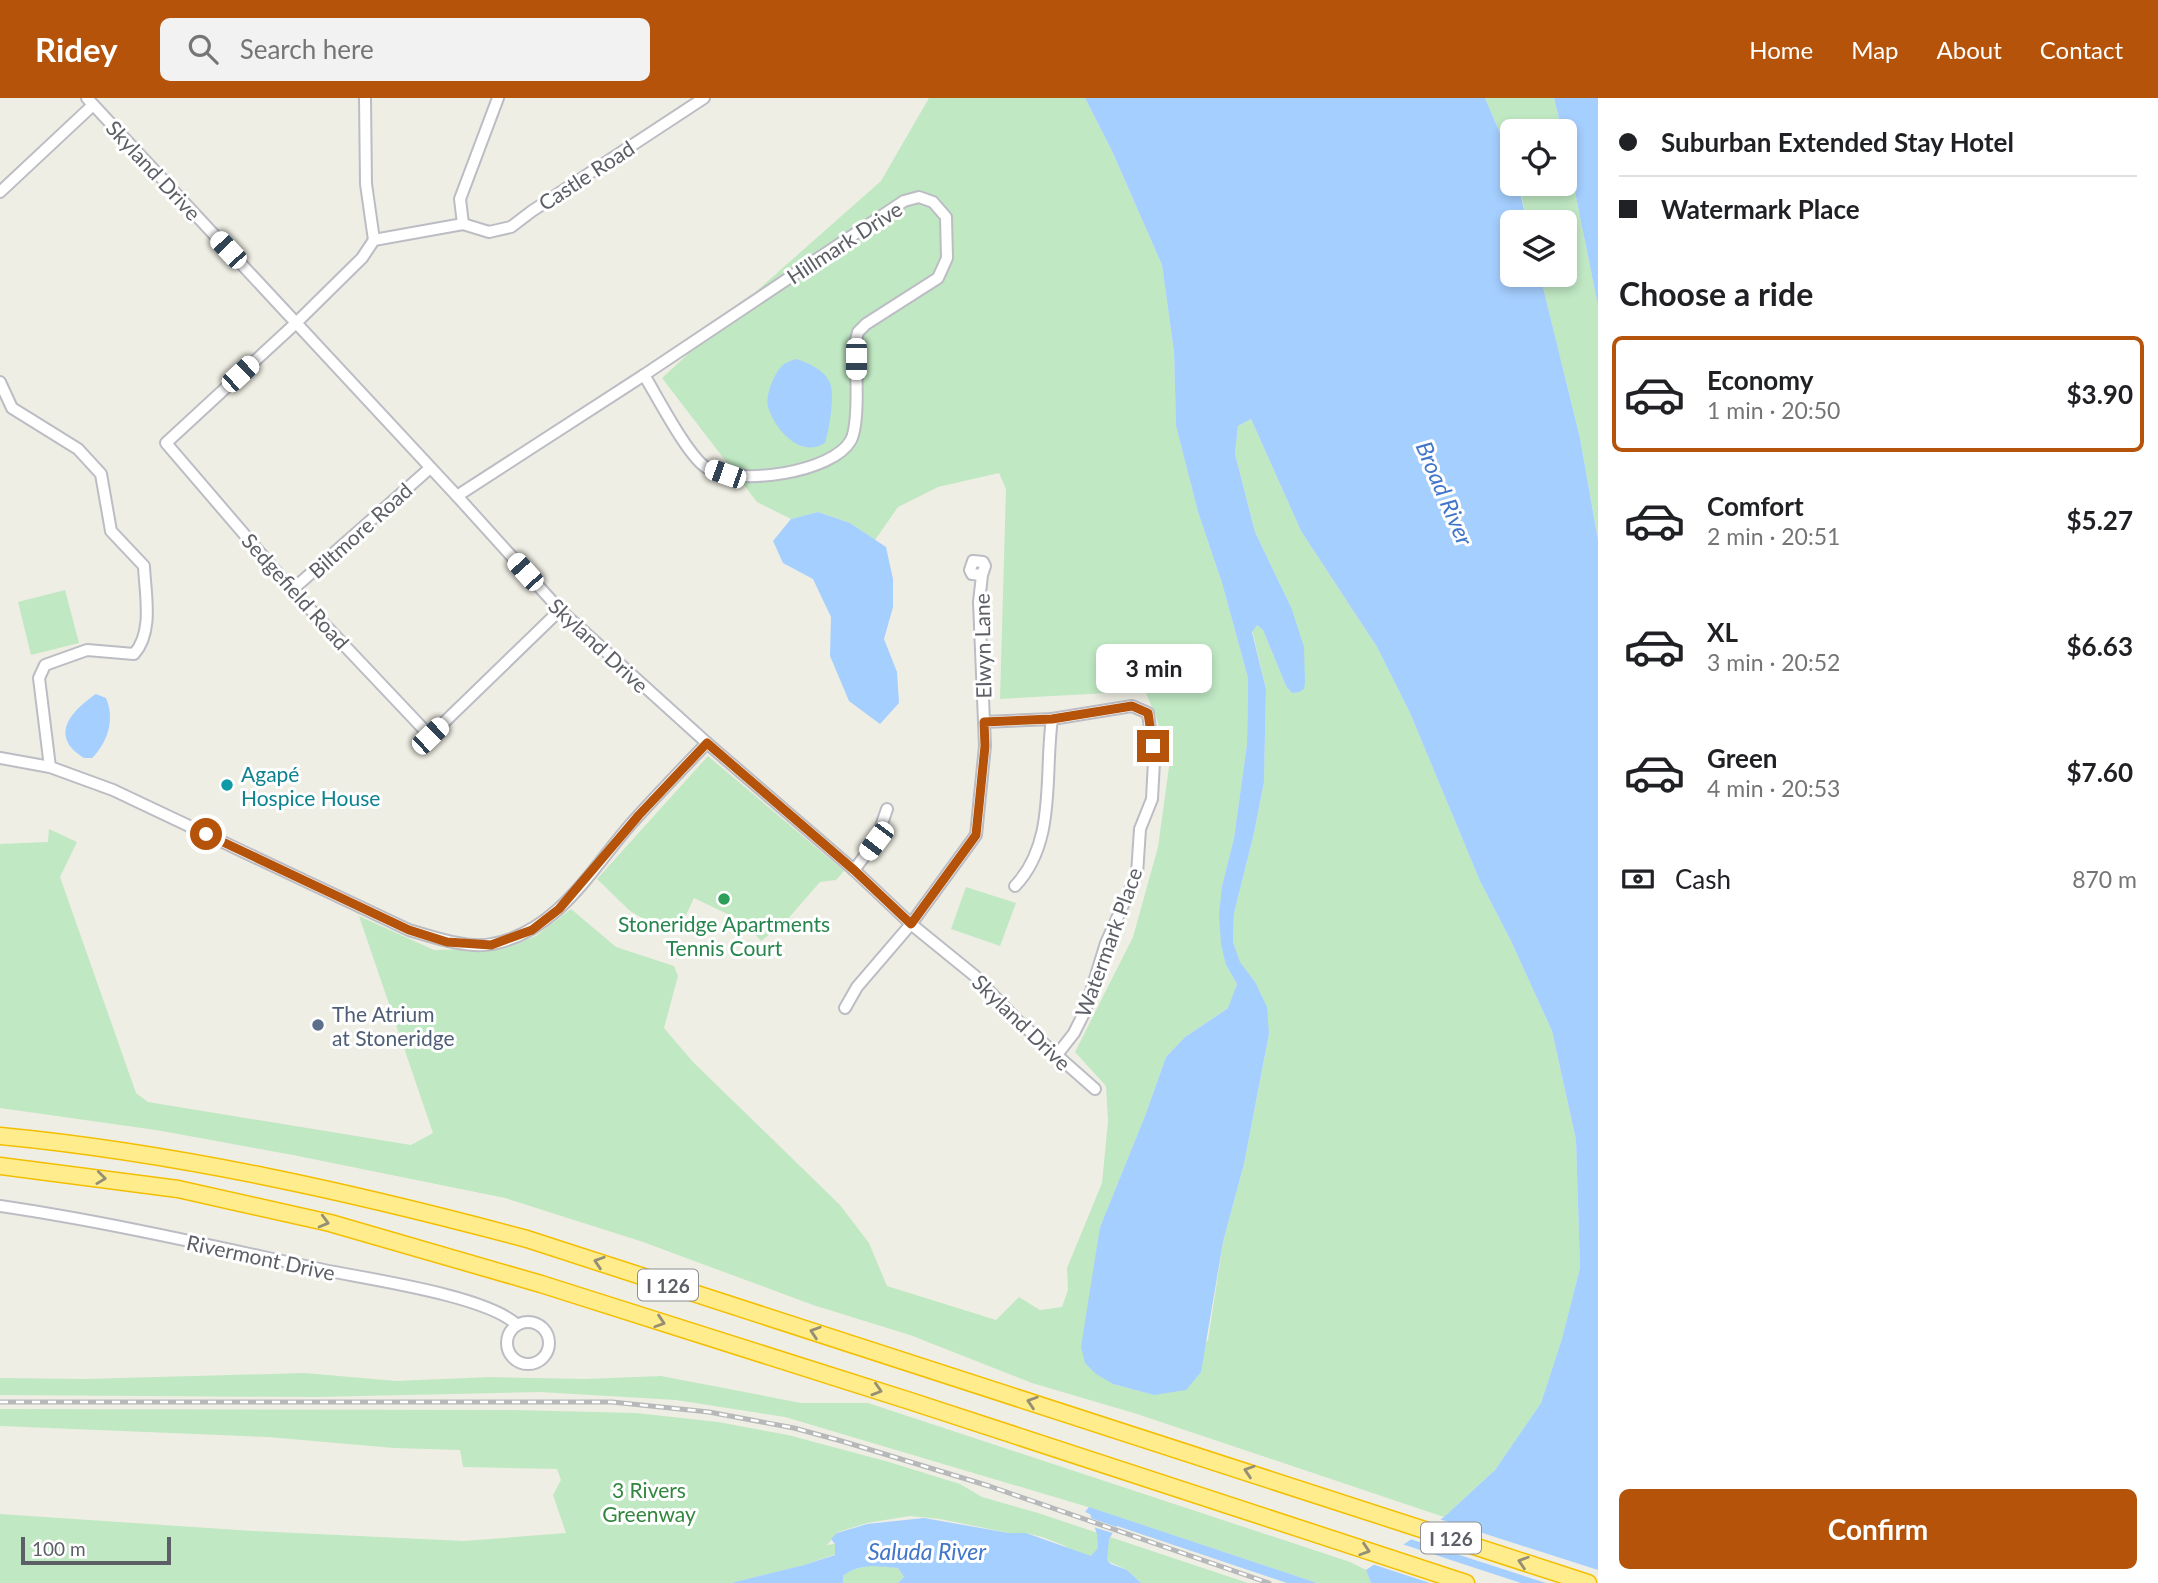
<!DOCTYPE html>
<meta charset="utf-8">
<style>
:root{--surface:#fff;--page:#f2f2f2;--text:#202124;--muted:#757577;--line:#e0e0e0;--accent:#b45309}
body{margin:0;font-family:Lato,sans-serif;background:var(--page);color:var(--text);height:100vh;display:flex;flex-direction:column;font-size:26px;white-space:nowrap}
*{box-sizing:border-box;margin:0}
p{font-size:23px;color:var(--muted)}
.icon{flex:none;width:38px;height:38px;fill:none;stroke:currentColor;stroke-width:2;stroke-linecap:round;stroke-linejoin:round}
.map{position:relative;flex:1;overflow:hidden}
.panel{display:flex;flex-direction:column;background:var(--surface);width:560px}
.panel>*{flex:none}
.banner{display:grid;align-content:center;height:154px;padding:0 21px;background:var(--surface)}
.fabs{position:absolute;left:1500px;top:21px;display:grid;gap:14px}
.fabs a{display:grid;place-items:center;width:77px;height:77px;border-radius:10px;background:var(--surface);box-shadow:0 4px 10px #0003;font-size:35px}
.scale{position:absolute;left:21px;bottom:18px;width:150px;box-sizing:border-box;padding-left:7px;border:4px solid #5c5f66;border-top:0;font-size:19px;line-height:24px;white-space:nowrap;color:#5c5f66;-webkit-text-stroke:5px #fff;paint-order:stroke}
.end{position:absolute;width:32px;height:32px;margin:-16px;border:9px solid #b45309;background:#fff;box-shadow:0 0 0 4px #fff}
.from{border-radius:50%}
.bubble{position:absolute;height:49px;border-radius:10px;background:var(--surface);box-shadow:0 4px 10px #0003;font-size:23px;font-weight:700;line-height:49px;text-align:center}
.car{position:absolute;width:21px;height:42px;margin:-21px -10px;border-radius:9px;box-shadow:0 0 5px 2px #0007;background:linear-gradient(#fff 24%,#345 0 40%,#fff 0 76%,#345 0 86%,#fff 0)}
.banner b{display:flex;align-items:center;gap:24px;height:66px;font-size:26px}
.banner b+b{border-top:2px solid var(--line)}
.banner i{width:18px;height:18px;background:var(--text)}
ul{padding:0;list-style:none}
li{display:flex;align-items:center;gap:21px;height:116px;margin:0 14px 10px;padding:0 7px;border:4px solid transparent;border-radius:10px}
li div{flex:1}
li b{display:block;font-size:26px}
li em{font-style:normal;font-weight:700}
li.on{border-color:var(--accent)}
li>.icon{width:63px;height:63px;stroke-width:1.5}
h2{padding:0 21px;font-size:32px;line-height:84px}
.pay{display:flex;align-items:center;gap:18px;height:77px;padding:0 21px;font-size:26px}
.pay p{margin-inline-start:auto}
.action{display:flex;gap:14px;margin-top:auto;padding:14px 21px}
.action a{flex:1;height:80px;border-radius:10px;background:var(--accent);color:#fff;font-size:28px;font-weight:700;line-height:80px;text-align:center}
header{display:flex;align-items:center;gap:42px;box-sizing:border-box;height:98px;padding:0 35px;background:var(--accent);color:#fff}
header strong{font-size:33px}
nav{display:flex;gap:38px;margin-inline-start:auto;font-size:24px}
.search{width:490px;height:63px;background:var(--page);display:flex;align-items:center;gap:18px;box-sizing:border-box;padding:0 24px;border-radius:10px;color:var(--muted);font-size:26px}
main{display:flex;flex:1;min-height:0}
.map>svg:first-child{display:block}
.green{fill:#c0e8c3}
.water{fill:#a5cfff}
.pier{fill:#efeee4}
.lines{fill:none;stroke-linecap:round;stroke-linejoin:round}
.minor-casing{stroke:#bcbdc4;stroke-width:14}
.highway-casing{stroke:#f4be00;stroke-width:19}
.minor{stroke:#fff;stroke-width:10}
.highway{stroke:#ffec8c;stroke-width:16}
.rail-casing{stroke:#b7b8b9;stroke-width:5}
.rail{stroke:#fff;stroke-width:2.5;stroke-dasharray:8;stroke-linecap:butt}
.oneway{stroke:#959073}
.route{stroke:#b45309;stroke-width:9}
.culture-dot{fill:#0f9aa8;stroke:#fff;stroke-width:2.5}
.leisure-dot{fill:#2e9e5b;stroke:#fff;stroke-width:2.5}
.service-dot{fill:#5c6f8a;stroke:#fff;stroke-width:2.5}
.labels{text-anchor:middle;dominant-baseline:central;stroke-width:6;stroke-linejoin:round;paint-order:stroke}
.shield{fill:#fff;stroke:#8d8f94;stroke-width:2}
.shield-label{font-size:19px;font-weight:bold;fill:#5c5f66}
.street-label{font-size:21px;fill:#5c5f66;stroke:#fff}
.culture-label{font-size:21px;fill:#0d838f;stroke:#fff;text-anchor:start}
.leisure-label{font-size:21px;fill:#27864d;stroke:#fff}
.service-label{font-size:21px;fill:#4e5e75;stroke:#fff;text-anchor:start}
.park-label{font-size:21px;fill:#31873e;stroke:#fff}
.water-label{font-size:23px;font-style:italic;fill:#4176c9;stroke:#fff}
</style>
<header>
<strong>Ridey</strong>
<div class="search"><svg class="icon" aria-label="search" viewBox="0 0 24 24"><circle cx="10" cy="10" r="6"/><path d="M15 15l6 6"/></svg>Search here</div>
<nav><a>Home</a><a>Map</a><a>About</a><a>Contact</a></nav>
</header>
<main>
<div class="map">
<svg width="1598" height="1485" viewBox="0 0 1598 1485">
<rect width="100%" height="100%" fill="#efeee4"/>
<g class="green">
<polygon points="929,0 1085,0 1112,53 1162,167 1174,254 1176,328 1198,414 1222,485 1248,580 1247,646 1234,740 1222,788 1226,867 1237,886 1229,909 1185,939 1166,959 1145,1018 1100,1129 1093,1179 1113,1286 1154,1297 1208,1242 1223,1144 1244,1066 1269,936 1255,884 1240,865 1233,844 1234,815 1254,735 1264,684 1266,591 1252,531 1257,527 1263,532 1286,588 1291,509 1255,434 1235,356 1238,328 1251,321 1301,433 1377,549 1410,615 1480,783 1511,843 1552,933 1576,1042 1580,1170 1562,1242 1541,1305 1495,1372 1444,1419 1137,1316 1032,1285 910,1237 813,1207 643,1144 505,1100 293,1057 156,1032 0,1010 0,746 48,744 49,731 77,744 60,779 136,995 148,1004 411,1047 433,1035 359,818 434,852 502,850 536,838 571,811 616,849 674,868 678,878 664,930 693,964 840,1107 869,1145 887,1188 996,1222 1019,1199 1040,1212 1062,1209 1068,1192 1067,1170 1102,1085 1108,1023 1106,988 1075,954 1133,839 1158,749 1169,669 1156,618 1145,593 1000,601 1006,391 999,375 938,389 898,409 875,442 850,425 818,414 791,421 757,404 662,280 743,205 881,83"/>
<polygon points="1485,0 1554,0 1562,33 1512,33 1512,63"/>
<polygon points="1565,44 1598,208 1598,442 1580,340 1540,177 1564,177 1564,124 1527,124 1519,86 1564,86"/>
<polygon points="65,492 79,545 31,557 18,504"/>
<polygon points="708,658 844,773 836,782 820,784 786,823 761,843 744,824 694,800 679,832 651,825 630,813 597,781"/>
<polygon points="966,789 1016,805 1000,848 951,831"/>
<polygon points="305,1275 396,1283 489,1279 585,1281 661,1278 801,1305 868,1305 1350,1464 1366,1472 1371,1485 1317,1485 1088,1409 785,1319 676,1302 540,1294 314,1299 0,1297 0,1280 85,1281"/>
<polygon points="0,1311 512,1312 636,1315 718,1324 788,1337 889,1364 960,1386 982,1399 1038,1415 1248,1485 1141,1485 1127,1472 1108,1463 1075,1454 1063,1447 1042,1439 1026,1435 1009,1435 940,1421 910,1418 867,1425 838,1434 827,1447 835,1446 836,1456 804,1467 731,1485 0,1485 0,1416 253,1433 464,1443 566,1435 553,1397 561,1382 557,1371 463,1369 460,1352 394,1350 268,1339 0,1328"/>
<path d="M 877,1467 L 898,1470 L 904,1479 L 898,1485 L 843,1485 L 843,1478 C 852,1469 865,1469 877,1467 Z"/>
</g>
<g class="water">
<polygon points="1085,0 1485,0 1512,63 1512,86 1518,86 1527,124 1512,124 1512,177 1540,177 1580,340 1598,442 1598,1485 1371,1485 1366,1472 1444,1419 1495,1372 1541,1305 1562,1241 1580,1170 1576,1042 1552,933 1511,843 1480,783 1410,615 1377,549 1301,433 1251,321 1238,328 1235,356 1255,434 1291,509 1304,549 1305,585 1304,591 1299,594 1292,595 1286,588 1263,532 1257,527 1252,534 1266,591 1264,684 1254,735 1234,815 1233,844 1240,864 1255,884 1267,909 1269,936 1244,1066 1223,1144 1201,1274 1186,1292 1154,1297 1113,1286 1096,1276 1085,1265 1081,1249 1100,1129 1145,1018 1166,959 1185,939 1228,910 1237,886 1226,867 1221,846 1219,816 1222,788 1234,740 1247,646 1248,580 1222,485 1198,414 1176,328 1174,254 1162,167 1112,53"/>
<polygon points="1554,0 1598,0 1598,208 1565,44 1564,33 1562,33"/>
<path d="M 797,261 C 808,265 824,272 829,283 C 836,295 829,332 825,345 C 801,361 775,332 768,309 C 765,297 775,271 786,265 C 789,263 793,262 797,261 Z"/>
<polygon points="818,414 850,425 886,449 893,481 893,509 884,541 897,574 899,605 880,626 849,603 830,558 831,519 813,481 783,465 773,443 791,421"/>
<path d="M 96,596 L 106,600 C 115,621 108,644 92,660 L 84,660 C 48,638 71,613 96,596 Z"/>
<path d="M 1089,1409 L 1317,1485 L 1287,1485 L 1117,1428 L 1109,1441 L 1107,1462 L 1111,1466 L 1127,1472 L 1141,1485 L 898,1485 L 904,1479 L 898,1470 C 880,1468 858,1465 843,1478 L 843,1485 L 731,1485 L 804,1467 L 835,1457 L 835,1446 L 831,1441 L 837,1435 L 867,1426 L 924,1420 L 1009,1435 L 1026,1435 L 1091,1458 L 1098,1450 L 1097,1436 L 1090,1416 L 1085,1414 Z"/>
</g>
<g class="pier">
<polygon points="1087,1419 1283,1485 1276,1485 1118,1432 1116,1436 1090,1428"/>
<polygon points="1436,1420 1598,1472 1598,1485 1546,1485 1407,1440"/>
<polygon points="1399,1445 1521,1485 1430,1485 1369,1465"/>
</g>
<g class="lines">
<g class="minor-casing">
<g id="minor">
<polyline points="87,0 457,398 560,512 707,645 854,772 911,826 975,878 1017,922 1095,991"/>
<polyline points="365,0 366,86 374,142"/>
<polyline points="0,94 93,7"/>
<path d="M 919,99 L 933,104 L 946,119 L 947,160 L 938,180 L 866,226 L 858,234 L 855,246 C 856,268 860,324 851,342 C 833,375 738,388 707,370 C 688,359 657,298 644,277 L 904,103 Z"/>
<polyline points="463,126 460,101 498,0"/>
<path d="M 0,284 L 12,310 L 78,351 L 101,376 L 111,433 L 144,468 C 145,495 154,534 134,556 L 87,552 L 45,567 L 39,580 L 50,669"/>
<polyline points="457,398 644,277"/>
<polyline points="292,492 429,371"/>
<polyline points="560,512 430,638 292,492 166,345 296,225 362,160 374,142 463,126 489,134 511,129 532,113 704,0"/>
<polyline points="984,624 1052,621"/>
<path d="M 0,660 L 50,669 L 113,692 L 409,832 C 432,839 468,851 492,846 C 557,834 591,772 630,727 C 655,699 681,672 707,645"/>
<polyline points="854,772 876,743 887,711"/>
<path d="M 1015,788 C 1057,744 1044,677 1052,621 L 1132,608 L 1148,615 L 1154,663 L 1152,701 L 1140,731 L 1137,776 L 1106,845 L 1085,913 L 1074,935 L 1056,958"/>
<polyline points="845,910 857,889 911,826 976,737 985,648 979,504 982,477 985,468 983,464 973,463 970,472 972,476 982,477"/>
<path d="M 0,1108 C 109,1124 216,1149 324,1172 C 368,1181 488,1198 517,1227"/>
<circle cx="528" cy="1245" r="21"/>
</g>
</g>
<g class="highway-casing">
<g id="highway">
<path d="M 0,1038 C 178,1055 355,1095 527,1141 L 1588,1485"/>
<polyline points="0,1068 178,1091 330,1125 541,1186 910,1303 1466,1485"/>
</g>
</g>
<use href="#minor" class="minor"/>
<use href="#highway" class="highway"/>
<g class="rail-casing">
<polyline id="rail" points="0,1304 612,1304 709,1314 794,1330 845,1344 989,1388 1269,1485"/>
</g>
<use href="#rail" class="rail"/>
</g>
<defs><path id="oneway-chevron" d="M-2-3.5L2.5 0L-2 3.5" fill="none" stroke-width="1.6" stroke-linecap="round" stroke-linejoin="round" transform="scale(1.75)"/></defs>
<g class="oneway">
<use href="#oneway-chevron" transform="translate(101 1080) rotate(7)"/>
<use href="#oneway-chevron" transform="translate(324 1124) rotate(15)"/>
<use href="#oneway-chevron" transform="translate(599 1164) rotate(-162)"/>
<use href="#oneway-chevron" transform="translate(660 1224) rotate(18)"/>
<use href="#oneway-chevron" transform="translate(815 1234) rotate(-162)"/>
<use href="#oneway-chevron" transform="translate(877 1292) rotate(17)"/>
<use href="#oneway-chevron" transform="translate(1032 1304) rotate(-162)"/>
<use href="#oneway-chevron" transform="translate(1249 1373) rotate(-162)"/>
<use href="#oneway-chevron" transform="translate(1365 1452) rotate(18)"/>
<use href="#oneway-chevron" transform="translate(1523 1464) rotate(-162)"/>
</g>
<g class="lines">
<polyline class="route" points="206,736 409,832 447,844 491,847 532,832 559,811 639,717 707,645 854,772 911,826 976,737 985,648 984,624 1052,621 1132,608 1148,615 1153,648"/>
</g>
<circle class="culture-dot" cx="227" cy="687" r="7"/>
<circle class="leisure-dot" cx="724" cy="801" r="7"/>
<circle class="service-dot" cx="318" cy="927" r="7"/>
<g class="labels">
<g class="shield">
<rect x="638" y="1171.5" width="60" height="31" rx="5"/>
<rect x="1421" y="1424.5" width="60" height="31" rx="5"/>
</g>
<g class="shield-label">
<text x="668" y="1187">I 126</text>
<text x="1451" y="1440">I 126</text>
</g>
<g class="street-label">
<text transform="translate(154 72) rotate(47)">Skyland Drive</text>
<text transform="translate(586 77) rotate(-33)">Castle Road</text>
<text transform="translate(844 144) rotate(-33)">Hillmark Drive</text>
<text transform="translate(360 432) rotate(-42)">Biltmore Road</text>
<text transform="translate(296 493) rotate(48)">Sedgefield Road</text>
<text transform="translate(599 547) rotate(43)">Skyland Drive</text>
<text transform="translate(982 548) rotate(-91)">Elwyn Lane</text>
<text transform="translate(1108 844) rotate(-70)">Watermark Place</text>
<text transform="translate(1022 924) rotate(44)">Skyland Drive</text>
<text transform="translate(261 1159) rotate(12)">Rivermont Drive</text>
</g>
<g class="culture-label">
<text x="241" y="675">Agapé<tspan x="241" dy="24">Hospice House</tspan></text>
</g>
<g class="leisure-label">
<text x="724" y="825">Stoneridge Apartments<tspan x="724" dy="24">Tennis Court</tspan></text>
</g>
<g class="service-label">
<text x="332" y="915">The Atrium<tspan x="332" dy="24">at Stoneridge</tspan></text>
</g>
<g class="park-label">
<text x="649" y="1391">3 Rivers<tspan x="649" dy="24">Greenway</tspan></text>
</g>
<g class="water-label">
<text transform="translate(1445 395) rotate(67)">Broad River</text>
<text x="927" y="1453">Saluda River</text>
</g>
</g>
</svg>
<div class="fabs">
<a><svg class="icon" aria-label="locate" viewBox="0 0 24 24"><circle cx="12" cy="12" r="6"/><path d="M12 2v4M12 18v4M2 12h4M18 12h4"/></svg></a>
<a><svg class="icon" aria-label="layers" viewBox="0 0 24 24"><path d="M12 4l9 5-9 5-9-5zM3 14l9 5 9-5"/></svg></a>
</div>
<div class="scale">100 m</div>
<i class="end from" style="left:206px;top:736px"></i>
<i class="end" style="left:1153px;top:648px"></i>
<div class="bubble" style="left:1096px;top:546px;width:116px">3 min</div>
<i class="car" style="left:228px;top:152px;rotate:317deg"></i>
<i class="car" style="left:856px;top:261px;rotate:180deg"></i>
<i class="car" style="left:240px;top:276px;rotate:47deg"></i>
<i class="car" style="left:725px;top:376px;rotate:289deg"></i>
<i class="car" style="left:525px;top:474px;rotate:318deg"></i>
<i class="car" style="left:430px;top:638px;rotate:46deg"></i>
<i class="car" style="left:876px;top:743px;rotate:217deg"></i>
</div>
<section class="panel">
<div class="banner">
<b><i class="from"></i>Suburban Extended Stay Hotel</b>
<b><i></i>Watermark Place</b>
</div>
<h2>Choose a ride</h2>
<ul>
<li class="on"><svg class="icon" aria-label="car" viewBox="0 0 24 24"><path d="M5 17H2v-5l4-1 3-4h7l3 4 3 1v5h-3M9 17h6M6 11h13"/><circle cx="7" cy="17" r="2"/><circle cx="17" cy="17" r="2"/></svg><div><b>Economy</b><p>1 min · 20:50</p></div><em>$3.90</em></li>
<li><svg class="icon" aria-label="car" viewBox="0 0 24 24"><path d="M5 17H2v-5l4-1 3-4h7l3 4 3 1v5h-3M9 17h6M6 11h13"/><circle cx="7" cy="17" r="2"/><circle cx="17" cy="17" r="2"/></svg><div><b>Comfort</b><p>2 min · 20:51</p></div><em>$5.27</em></li>
<li><svg class="icon" aria-label="car" viewBox="0 0 24 24"><path d="M5 17H2v-5l4-1 3-4h7l3 4 3 1v5h-3M9 17h6M6 11h13"/><circle cx="7" cy="17" r="2"/><circle cx="17" cy="17" r="2"/></svg><div><b>XL</b><p>3 min · 20:52</p></div><em>$6.63</em></li>
<li><svg class="icon" aria-label="car" viewBox="0 0 24 24"><path d="M5 17H2v-5l4-1 3-4h7l3 4 3 1v5h-3M9 17h6M6 11h13"/><circle cx="7" cy="17" r="2"/><circle cx="17" cy="17" r="2"/></svg><div><b>Green</b><p>4 min · 20:53</p></div><em>$7.60</em></li>
</ul>
<div class="pay"><svg class="icon" aria-label="cash" viewBox="0 0 24 24"><path d="M3 7h18v10H3z"/><circle cx="12" cy="12" r="2"/></svg>Cash<p>870 m</p></div>
<div class="action"><a>Confirm</a></div>
</section>
</main>
